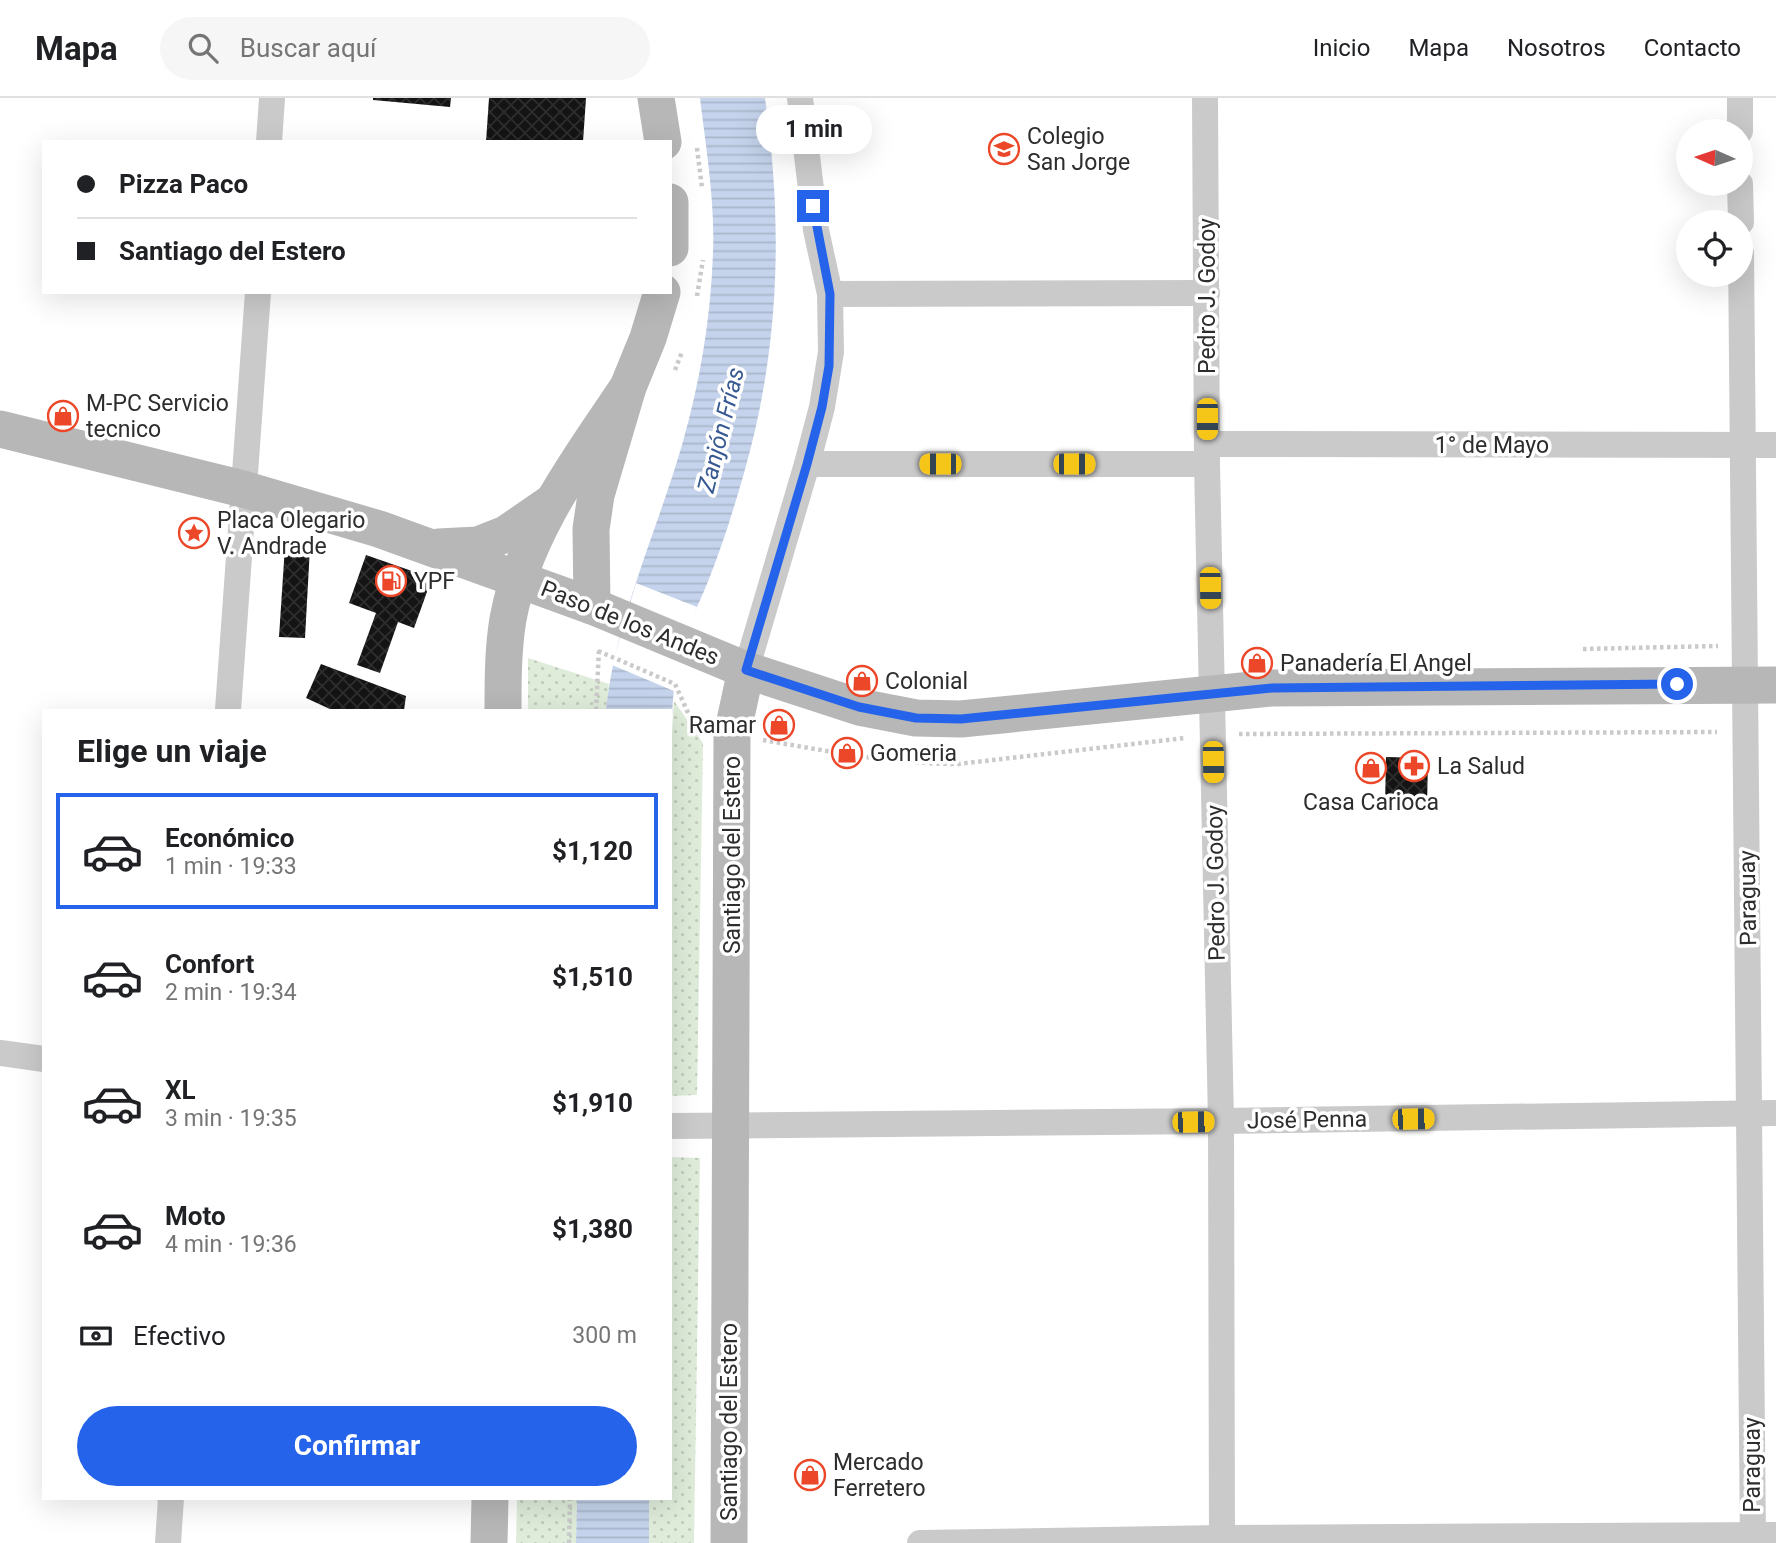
<!DOCTYPE html>
<html lang="es">
<meta charset="utf-8">
<style>
:root{--surface:#fff;--page:#f6f6f6;--text:#202124;--muted:#757577;--line:#e0e0e0;--accent:#2563eb}
body{margin:0;font-family:Roboto,sans-serif;background:var(--page);color:var(--text);height:100vh;display:flex;flex-direction:column;font-size:26px;white-space:nowrap}
*{box-sizing:border-box;margin:0}
p{font-size:23px;color:var(--muted)}
.icon{flex:none;width:38px;height:38px;fill:none;stroke:currentColor;stroke-width:2;stroke-linecap:round;stroke-linejoin:round}
.map{position:relative;flex:1;overflow:hidden}
.panel{position:absolute;left:42px;top:611px;width:630px;height:791px;display:flex;flex-direction:column;background:var(--surface);border-radius:0px;box-shadow:0 7px 28px #0002}
.panel>*{flex:none}
.top-card{position:absolute;left:42px;top:42px;width:630px;height:154px;border-radius:0px;box-shadow:0 7px 28px #0002;display:grid;align-content:center;height:154px;padding:0 35px;background:var(--surface)}
.needle{width:46px;rotate:273deg}
.controls{position:absolute;left:1676px;top:21px;display:grid;gap:14px}
.controls a{display:grid;place-items:center;width:77px;height:77px;border-radius:50%;background:var(--surface);box-shadow:0 7px 28px #0002;font-size:35px}
.end{position:absolute;width:32px;height:32px;margin:-16px;border:9px solid #2563eb;background:#fff;box-shadow:0 0 0 4px #fff}
.from{border-radius:50%}
.bubble{position:absolute;height:49px;border-radius:24px;background:var(--surface);box-shadow:0 7px 28px #0002;font-size:23px;font-weight:700;line-height:49px;text-align:center}
.car{position:absolute;width:21px;height:42px;margin:-21px -10px;border-radius:9px;box-shadow:0 0 5px 2px #0007;background:linear-gradient(#f5c518 24%,#345 0 40%,#f5c518 0 76%,#345 0 86%,#f5c518 0)}
.top-card b{display:flex;align-items:center;gap:24px;height:66px;font-size:26px}
.top-card b+b{border-top:2px solid var(--line)}
.top-card i{width:18px;height:18px;background:var(--text)}
ul{padding:0;list-style:none}
li{display:flex;align-items:center;gap:21px;height:116px;margin:0 14px 10px;padding:0 21px;border:4px solid transparent;border-radius:0px}
li div{flex:1}
li b{display:block;font-size:26px}
li em{font-style:normal;font-weight:700}
li.active{border-color:var(--accent)}
li>.icon{width:63px;height:63px;stroke-width:1.5}
h2{padding:0 35px;font-size:32px;line-height:84px}
.pay{display:flex;align-items:center;gap:18px;height:77px;padding:0 35px;font-size:26px}
.pay p{margin-inline-start:auto}
.button{display:flex;gap:14px;margin-top:auto;padding:14px 35px}
.button a{flex:1;height:80px;border-radius:42px;background:var(--accent);color:#fff;font-size:28px;font-weight:700;line-height:80px;text-align:center}
header{display:flex;align-items:center;gap:42px;box-sizing:border-box;height:98px;padding:0 35px;background:var(--surface);border-bottom:2px solid var(--line)}
header strong{font-size:33px}
nav{display:flex;gap:38px;margin-inline-start:auto;font-size:24px}
.search{width:490px;height:63px;background:var(--page);display:flex;align-items:center;gap:18px;box-sizing:border-box;padding:0 24px;border-radius:38px;color:var(--muted);font-size:26px}
.map>svg:first-child{display:block}
.park{fill:url(#park-dots)}
.water{fill:url(#water-rules)}
.pier{fill:#fff}
.building{fill:url(#building-cross-hatch)}
.lines{fill:none;stroke-linecap:round;stroke-linejoin:round}
.path{stroke:#cacaca;stroke-width:4.5;stroke-dasharray:3.5 3.5;stroke-linecap:butt}
.street{stroke:#cacaca;stroke-width:26}
.secondary{stroke:#b7b7b7;stroke-width:37}
.route{stroke:#2563eb;stroke-width:9}
.labels{text-anchor:middle;dominant-baseline:central;stroke-width:7;stroke-linejoin:round;paint-order:stroke}
.poi-label{font-size:23px;fill:#2d2d2d;stroke:#fff;text-anchor:start}
.street-label{font-size:23px;fill:#2d2d2d;stroke:#fff}
.water-label{font-size:24px;font-style:italic;fill:#385a92;stroke:#fff}
</style>
<header>
<strong>Mapa</strong>
<div class="search"><svg class="icon" aria-label="search" viewBox="0 0 24 24"><circle cx="10" cy="10" r="6"/><path d="M15 15l6 6"/></svg>Buscar aquí</div>
<nav><a>Inicio</a><a>Mapa</a><a>Nosotros</a><a>Contacto</a></nav>
</header>
<div class="map">
<svg width="1776" height="1445" viewBox="0 0 1776 1445">
<defs>
<pattern id="park-dots" width="8" height="8" patternUnits="userSpaceOnUse" patternTransform="scale(1.75)"><rect width="8" height="8" fill="#dfecda"/><path d="M2 2h.1M6 6h.1" fill="none" stroke="#c0cbbb" stroke-width="1.8" stroke-linecap="round"/></pattern>
<pattern id="water-rules" width="6" height="5" patternUnits="userSpaceOnUse" patternTransform="scale(1.75)"><rect width="6" height="5" fill="#c5d4ec"/><path d="M0 2.5h6" fill="none" stroke="#aab6cb"/></pattern>
<pattern id="building-cross-hatch" width="8" height="8" patternUnits="userSpaceOnUse" patternTransform="scale(1.75)"><rect width="8" height="8" fill="#141414"/><path d="M0 0l8 8M0 8l8-8" fill="none" stroke="#2e2e2e"/></pattern>
</defs>
<rect width="100%" height="100%" fill="#fff"/>
<g class="park">
<polygon points="528,560 609,586 606,612 528,612"/>
<polygon points="674,603 703,645 697,997 670,998 670,667"/>
<polygon points="670,1059 700,1060 694,1445 649,1445 649,1400 670,1400"/>
<polygon points="517,1400 577,1400 576,1445 516,1445"/>
</g>
<g class="water">
<path d="M 700,0 L 765,0 C 783,127 780,250 744,375 C 734,410 723,446 709,481 C 699,506 687,529 680,555 C 671,591 672,630 670,666 L 670,612 L 606,612 C 616,520 656,436 682,347 C 700,285 711,219 713,154 C 715,103 706,51 700,0 Z"/>
<polygon points="577,1400 649,1400 649,1445 576,1445"/>
</g>
<polygon class="pier" points="636,485 697,509 680,556 674,593 612,567"/>
<g class="building">
<polygon points="373,0 451,0 450,9 373,2"/>
<polygon points="489,0 586,0 583,44 486,44"/>
<polygon points="285,448 310,449 305,540 279,539"/>
<polygon points="366,457 432,480 414,530 398,524 380,575 357,567 376,515 349,505"/>
<polygon points="321,566 406,598 404,612 332,612 306,600"/>
<polygon points="1386,659 1428,660 1427,709 1385,709"/>
</g>
<g class="lines">
<g class="path">
<polyline points="697,50 702,90"/>
<polyline points="697,198 703,162"/>
<polyline points="675,272 682,254"/>
<polyline points="1583,551 1718,548"/>
<polyline points="598,553 675,586 689,617 702,623"/>
<polyline points="596,612 599,551"/>
<polyline points="1239,636 1717,634"/>
<path d="M 763,642 C 827,653 893,666 958,666 L 1185,640"/>
<polyline points="569,1445 570,1400"/>
</g>
<g class="street">
<polyline points="1205,0 1207,366 1221,1023 1222,1445"/>
<polyline points="1740,0 1740,33"/>
<polyline points="269,44 272,0"/>
<polyline points="1740,86 1741,124"/>
<polyline points="1741,155 1753,1445"/>
<polyline points="830,196 1207,195"/>
<polyline points="1207,346 1776,347"/>
<polyline points="807,366 1207,366"/>
<polyline points="746,572 807,366 822,309 831,254 830,196 816,132 800,0"/>
<polyline points="228,612 258,194"/>
<polyline points="0,955 44,961"/>
<polyline points="670,1028 1221,1023 1776,1015"/>
<polyline points="168,1445 171,1400"/>
<polyline points="920,1445 1222,1440 1776,1437"/>
</g>
<g class="secondary">
<polyline points="656,0 663,44"/>
<polyline points="670,104 670,150"/>
<polyline points="0,331 243,391 379,431 592,508 746,572 859,609 916,620 961,621 1272,590 1776,587"/>
<polyline points="439,449 478,447 506,436 551,405"/>
<polyline points="592,508 591,431 596,397 628,289 648,240 662,194"/>
<path d="M 503,612 C 503,582 503,551 508,521 C 524,433 580,361 628,289"/>
<polyline points="489,1445 490,1400"/>
<polyline points="729,1445 732,637 746,572"/>
</g>
</g>
<g class="lines">
<polyline class="route" points="813,108 830,196 829,268 822,309 807,366 746,572 859,609 916,620 961,621 1272,590 1677,586"/>
</g>
<defs>
<g id="school-ring" transform="scale(1.575)"><circle r="9.5" fill="#fff" stroke="#ec4728" stroke-width="1.5"/><path d="M0-5L7-2L0 1L-7-2ZM-4 1L0 2.5L4 1V4Q0 6-4 4Z" fill="#ec4728"/></g>
<g id="shop-ring" transform="scale(1.575)"><circle r="9.5" fill="#fff" stroke="#ec4728" stroke-width="1.5"/><path d="M-5-2.5h2.3a2.7 3.5 0 0 1 5.4 0H5L5.5 6h-11ZM-1.5-2.5h3a1.5 2.3 0 0 0-3 0Z" fill="#ec4728"/></g>
<g id="sight-ring" transform="scale(1.575)"><circle r="9.5" fill="#fff" stroke="#ec4728" stroke-width="1.5"/><path d="M0-6L1.8-2.2L6-1.7L2.9 1.2L3.7 5.4L0 3.3L-3.7 5.4L-2.9 1.2L-6-1.7L-1.8-2.2Z" fill="#ec4728"/></g>
<g id="fuel-ring" transform="scale(1.575)"><circle r="9.5" fill="#fff" stroke="#ec4728" stroke-width="1.5"/><path d="M-5.5-6h7V0h2V4h1.3V-2.5L3-4.5l.8-.8L6-3V5H2.5V1h-1V6h-7ZM-4.2-4.7v3.2H.2V-4.7Z" fill="#ec4728"/></g>
<g id="pharmacy-ring" transform="scale(1.575)"><circle r="9.5" fill="#fff" stroke="#ec4728" stroke-width="1.5"/><path d="M-2-6h4v4h4v4h-4v4h-4v-4h-4v-4h4Z" fill="#ec4728"/></g>
</defs>
<g fill-rule="evenodd">
<use href="#school-ring" x="1004" y="51"/>
<use href="#shop-ring" x="63" y="318"/>
<use href="#sight-ring" x="194" y="435"/>
<use href="#fuel-ring" x="391" y="483"/>
<use href="#shop-ring" x="1257" y="565"/>
<use href="#shop-ring" x="862" y="583"/>
<use href="#shop-ring" x="779" y="627"/>
<use href="#shop-ring" x="847" y="655"/>
<use href="#pharmacy-ring" x="1414" y="668"/>
<use href="#shop-ring" x="1371" y="670"/>
<use href="#shop-ring" x="810" y="1377"/>
</g>
<g class="labels">
<g class="poi-label">
<text x="1027" y="38">Colegio<tspan x="1027" dy="26">San Jorge</tspan></text>
<text x="86" y="305">M-PC Servicio<tspan x="86" dy="26">tecnico</tspan></text>
<text x="217" y="422">Placa Olegario<tspan x="217" dy="26">V. Andrade</tspan></text>
<text x="414" y="483">YPF</text>
<text x="1280" y="565">Panadería El Angel</text>
<text x="885" y="583">Colonial</text>
<text x="756" y="627" text-anchor="end">Ramar</text>
<text x="870" y="655">Gomeria</text>
<text x="1437" y="668">La Salud</text>
<text x="1371" y="704" text-anchor="middle">Casa Carioca</text>
<text x="833" y="1364">Mercado<tspan x="833" dy="26">Ferretero</tspan></text>
</g>
<g class="street-label">
<text transform="translate(1207 198) rotate(-90)">Pedro J. Godoy</text>
<text x="1492" y="347">1° de Mayo</text>
<text transform="translate(630 525) rotate(22)">Paso de los Andes</text>
<text transform="translate(732 757) rotate(-90)">Santiago del Estero</text>
<text transform="translate(1216 785) rotate(-91)">Pedro J. Godoy</text>
<text transform="translate(1748 800) rotate(-91)">Paraguay</text>
<text transform="translate(1307 1022) rotate(-1)">José Penna</text>
<text transform="translate(729 1324) rotate(-90)">Santiago del Estero</text>
<text transform="translate(1752 1367) rotate(-90)">Paraguay</text>
</g>
<g class="water-label">
<text transform="translate(721 332) rotate(-76)">Zanjón Frías</text>
</g>
</g>
</svg>
<div class="controls">
<a><svg class="needle" viewBox="-14 -14 28 28"><path d="M0-13l5 13h-10z" fill="#e53935"/><path d="M0 13l5-13h-10z" fill="#757577"/></svg></a>
<a><svg class="icon" aria-label="locate" viewBox="0 0 24 24"><circle cx="12" cy="12" r="6"/><path d="M12 2v4M12 18v4M2 12h4M18 12h4"/></svg></a>
</div>
<i class="end from" style="left:1677px;top:586px"></i>
<i class="end" style="left:813px;top:108px"></i>
<div class="bubble" style="left:756px;top:7px;width:116px">1 min</div>
<i class="car" style="left:1207px;top:321px;rotate:180deg"></i>
<i class="car" style="left:940px;top:366px;rotate:270deg"></i>
<i class="car" style="left:1074px;top:366px;rotate:90deg"></i>
<i class="car" style="left:1210px;top:490px;rotate:179deg"></i>
<i class="car" style="left:1213px;top:664px;rotate:179deg"></i>
<i class="car" style="left:1413px;top:1021px;rotate:89deg"></i>
<i class="car" style="left:1193px;top:1024px;rotate:89deg"></i>
<div class="top-card">
<b><i class="from"></i>Pizza Paco</b>
<b><i></i>Santiago del Estero</b>
</div>
<section class="panel">
<h2>Elige un viaje</h2>
<ul>
<li class="active"><svg class="icon" aria-label="car" viewBox="0 0 24 24"><path d="M5 17H2v-5l4-1 3-4h7l3 4 3 1v5h-3M9 17h6M6 11h13"/><circle cx="7" cy="17" r="2"/><circle cx="17" cy="17" r="2"/></svg><div><b>Económico</b><p>1 min · 19:33</p></div><em>$1,120</em></li>
<li><svg class="icon" aria-label="car" viewBox="0 0 24 24"><path d="M5 17H2v-5l4-1 3-4h7l3 4 3 1v5h-3M9 17h6M6 11h13"/><circle cx="7" cy="17" r="2"/><circle cx="17" cy="17" r="2"/></svg><div><b>Confort</b><p>2 min · 19:34</p></div><em>$1,510</em></li>
<li><svg class="icon" aria-label="car" viewBox="0 0 24 24"><path d="M5 17H2v-5l4-1 3-4h7l3 4 3 1v5h-3M9 17h6M6 11h13"/><circle cx="7" cy="17" r="2"/><circle cx="17" cy="17" r="2"/></svg><div><b>XL</b><p>3 min · 19:35</p></div><em>$1,910</em></li>
<li><svg class="icon" aria-label="car" viewBox="0 0 24 24"><path d="M5 17H2v-5l4-1 3-4h7l3 4 3 1v5h-3M9 17h6M6 11h13"/><circle cx="7" cy="17" r="2"/><circle cx="17" cy="17" r="2"/></svg><div><b>Moto</b><p>4 min · 19:36</p></div><em>$1,380</em></li>
</ul>
<div class="pay"><svg class="icon" aria-label="cash" viewBox="0 0 24 24"><path d="M3 7h18v10H3z"/><circle cx="12" cy="12" r="2"/></svg>Efectivo<p>300 m</p></div>
<div class="button"><a>Confirmar</a></div>
</section>
</div>
